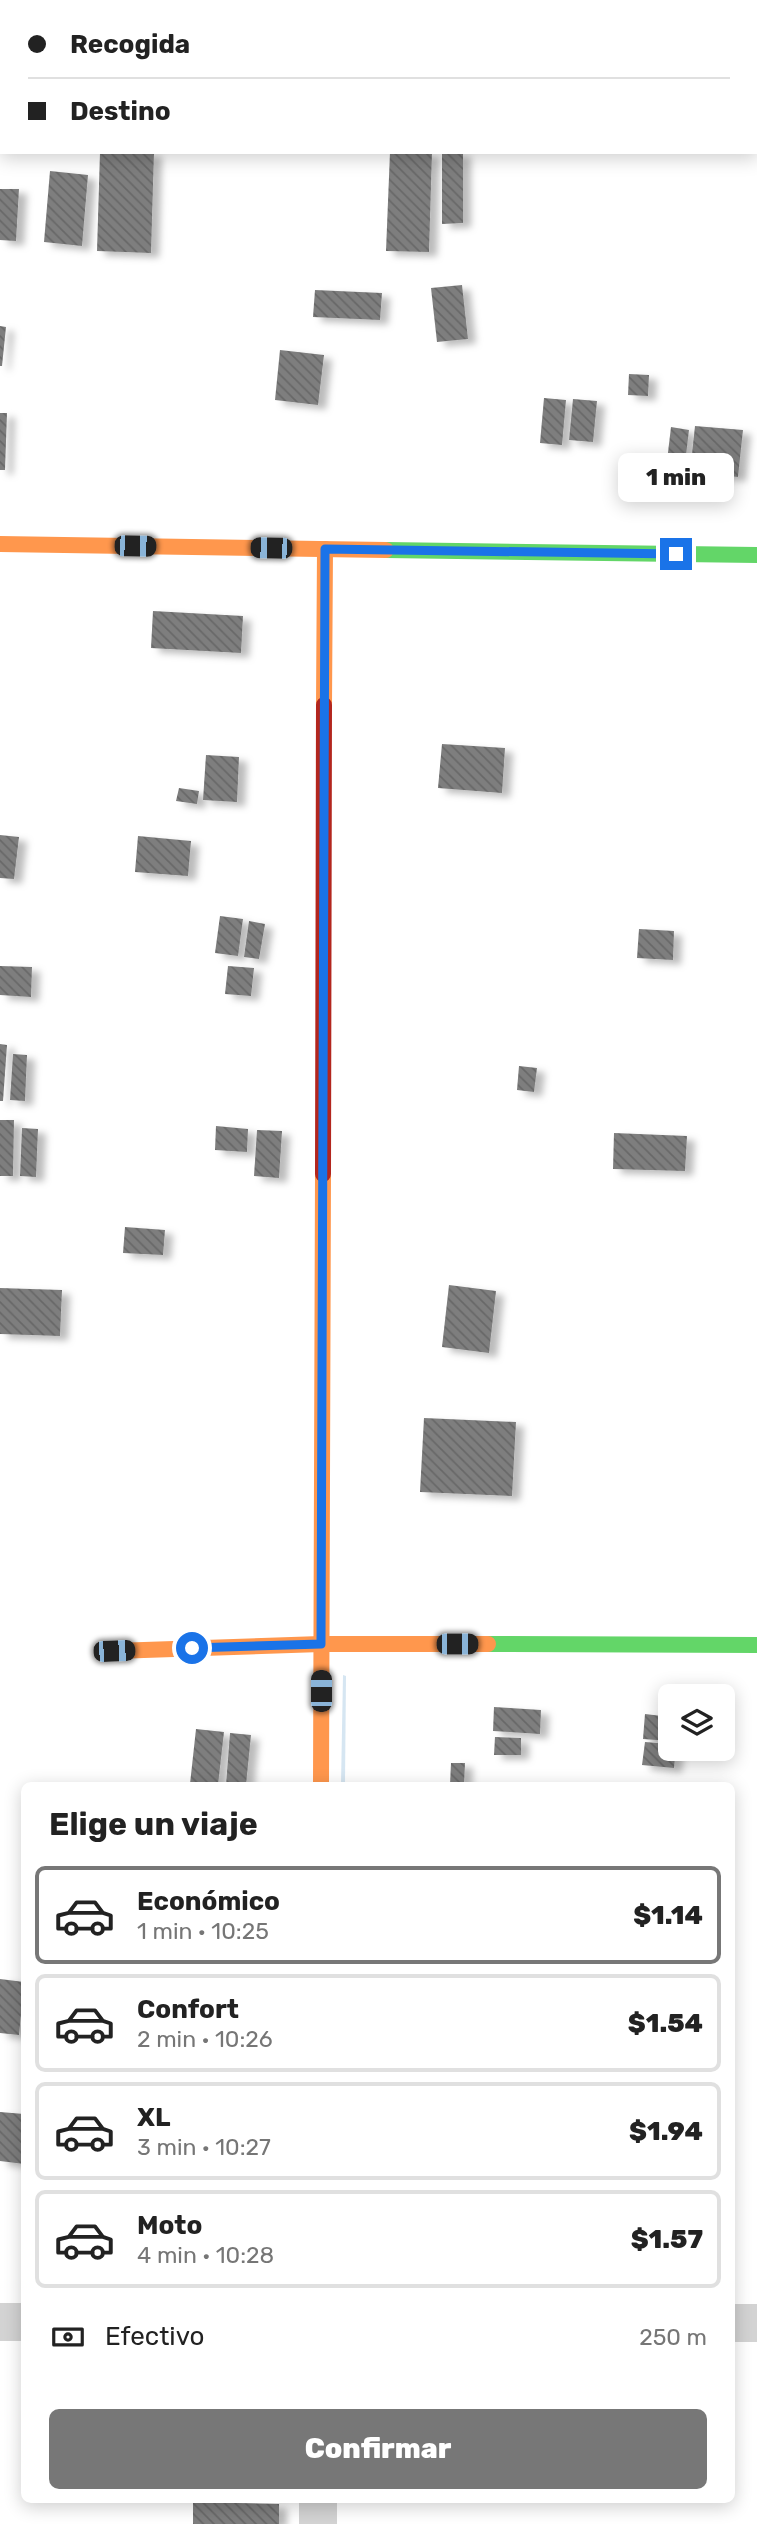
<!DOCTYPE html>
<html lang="es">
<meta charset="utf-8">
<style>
:root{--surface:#fff;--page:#f6f6f6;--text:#222;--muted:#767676;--line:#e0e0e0;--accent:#777}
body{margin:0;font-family:Rubik,sans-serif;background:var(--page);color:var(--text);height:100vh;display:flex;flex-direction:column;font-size:26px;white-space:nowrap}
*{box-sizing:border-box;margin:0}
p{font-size:23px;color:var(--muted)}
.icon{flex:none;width:38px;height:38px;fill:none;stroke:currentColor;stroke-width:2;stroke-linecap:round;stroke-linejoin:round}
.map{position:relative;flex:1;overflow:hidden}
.panel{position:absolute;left:21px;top:1782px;width:714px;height:721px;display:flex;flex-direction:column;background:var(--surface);border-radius:10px;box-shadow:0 4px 18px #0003}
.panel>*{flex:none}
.hud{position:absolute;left:0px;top:0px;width:758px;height:154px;box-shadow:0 4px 18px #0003;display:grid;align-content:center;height:154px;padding:0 28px;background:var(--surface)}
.controls{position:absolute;left:658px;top:1684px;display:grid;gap:14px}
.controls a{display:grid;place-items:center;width:77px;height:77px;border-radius:10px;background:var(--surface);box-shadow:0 4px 18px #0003;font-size:35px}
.end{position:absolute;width:32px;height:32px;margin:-16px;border:9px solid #1a73e8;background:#fff;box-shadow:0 0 0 4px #fff}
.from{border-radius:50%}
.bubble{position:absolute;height:49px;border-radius:10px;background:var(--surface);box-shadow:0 4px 18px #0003;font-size:23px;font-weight:800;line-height:49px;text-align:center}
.car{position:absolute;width:21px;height:42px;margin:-21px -10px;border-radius:9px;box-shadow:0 0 5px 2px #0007;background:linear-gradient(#222 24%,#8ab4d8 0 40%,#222 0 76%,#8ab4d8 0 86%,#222 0)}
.hud b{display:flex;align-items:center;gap:24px;height:66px;font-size:26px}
.hud b+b{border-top:2px solid var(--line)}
.hud i{width:18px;height:18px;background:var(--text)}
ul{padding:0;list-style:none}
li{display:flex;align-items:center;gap:21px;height:98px;margin:0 14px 10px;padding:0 14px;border:4px solid var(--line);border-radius:10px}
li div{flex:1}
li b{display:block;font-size:26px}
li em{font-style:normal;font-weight:800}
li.current{border-color:var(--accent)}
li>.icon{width:63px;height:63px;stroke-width:1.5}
h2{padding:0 28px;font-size:32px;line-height:84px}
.pay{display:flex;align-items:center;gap:18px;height:77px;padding:0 28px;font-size:26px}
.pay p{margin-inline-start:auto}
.cta{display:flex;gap:14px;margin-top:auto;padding:14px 28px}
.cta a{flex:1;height:80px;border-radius:10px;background:var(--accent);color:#fff;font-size:28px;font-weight:800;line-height:80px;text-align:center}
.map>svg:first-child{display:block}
.water{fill:#d6e6f2}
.building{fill:url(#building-back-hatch);filter:url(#shadow)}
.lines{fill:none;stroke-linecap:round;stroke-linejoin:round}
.street{stroke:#d3d3d3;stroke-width:38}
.fast{stroke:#63d668;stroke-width:16}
.slow{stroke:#ff974d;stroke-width:16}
.jam{stroke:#b3261e;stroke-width:16}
.route{stroke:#1a73e8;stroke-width:9}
</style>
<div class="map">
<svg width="757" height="2524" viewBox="0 0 757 2524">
<defs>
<pattern id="building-back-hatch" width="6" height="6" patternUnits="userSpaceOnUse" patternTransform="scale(1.75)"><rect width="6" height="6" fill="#7e7e7e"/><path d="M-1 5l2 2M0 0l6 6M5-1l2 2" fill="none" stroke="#686868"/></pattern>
<filter id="shadow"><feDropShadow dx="8" dy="4.5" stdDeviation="3.5" flood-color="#0004"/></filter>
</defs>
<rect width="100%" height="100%" fill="#fff"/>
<polygon class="water" points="343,1675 346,1676 345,1785 341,1785"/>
<g class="building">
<polygon points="100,152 154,152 151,253 97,251"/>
<polygon points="390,152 432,152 429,252 386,251"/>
<polygon points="442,152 463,152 463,223 442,224"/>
<polygon points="50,171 88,175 82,246 44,242"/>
<polygon points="0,189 19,189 16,241 0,240"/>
<polygon points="462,285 468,339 437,342 431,288"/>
<polygon points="315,290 382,293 380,320 313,317"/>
<polygon points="0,326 6,327 2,366 0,366"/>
<polygon points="280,350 324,355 318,405 275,400"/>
<polygon points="629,374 649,375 648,396 628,395"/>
<polygon points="544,398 566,400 562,445 540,443"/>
<polygon points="573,399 597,401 593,442 569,440"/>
<polygon points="0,413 7,413 5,470 0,470"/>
<polygon points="695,426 743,430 738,477 690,472"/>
<polygon points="671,427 689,430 685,464 667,461"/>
<polygon points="153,611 243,616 241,653 151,648"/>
<polygon points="442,744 505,748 502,793 438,788"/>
<polygon points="206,755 239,757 237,802 203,800"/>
<polygon points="179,788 199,791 197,804 176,801"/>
<polygon points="0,835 19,837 14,879 0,878"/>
<polygon points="138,836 191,841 188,876 135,872"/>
<polygon points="220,916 243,919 238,956 215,953"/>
<polygon points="249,921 265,924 259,959 244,957"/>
<polygon points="639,929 674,931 673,960 637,958"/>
<polygon points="0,966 32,967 31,997 0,995"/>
<polygon points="228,966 254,968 251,996 225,994"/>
<polygon points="0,1044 7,1045 3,1101 0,1101"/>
<polygon points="13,1054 27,1055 25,1101 10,1100"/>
<polygon points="519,1066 537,1068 534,1092 517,1090"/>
<polygon points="0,1120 14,1120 13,1176 0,1176"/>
<polygon points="216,1126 248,1129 247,1152 215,1150"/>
<polygon points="22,1128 38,1129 36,1177 20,1176"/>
<polygon points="257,1130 282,1131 279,1178 254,1176"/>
<polygon points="614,1133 687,1136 685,1171 613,1169"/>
<polygon points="125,1227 165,1230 163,1255 123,1253"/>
<polygon points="449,1285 496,1291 489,1353 442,1347"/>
<polygon points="0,1288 62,1290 60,1336 0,1334"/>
<polygon points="424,1418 516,1422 512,1496 420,1492"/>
<polygon points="494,1707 541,1710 540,1734 493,1731"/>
<polygon points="645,1714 670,1717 670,1741 643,1739"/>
<polygon points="196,1729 224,1732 218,1785 190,1784"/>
<polygon points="230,1733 251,1735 246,1785 226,1785"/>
<polygon points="495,1737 521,1738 521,1755 494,1755"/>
<polygon points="645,1742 670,1744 670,1748 676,1748 674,1768 642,1765"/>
<polygon points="451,1763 465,1763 464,1785 450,1785"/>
<polygon points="0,1979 24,1982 19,2035 0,2033"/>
<polygon points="0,2112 24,2114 24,2164 0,2161"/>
<polygon points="193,2502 279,2504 279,2524 193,2524"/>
</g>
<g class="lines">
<g class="street">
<polyline points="0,73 2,73"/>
<polyline points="756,85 757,85"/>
<polyline points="0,2322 24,2322"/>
<polyline points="732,2323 757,2323"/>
<polyline points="318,2524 318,2499"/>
</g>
<g class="fast">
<polyline points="386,550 757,555"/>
<polyline points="488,1644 757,1645"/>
</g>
<g class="slow">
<polyline points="0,544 386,550"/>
<polyline points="324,705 325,549"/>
<polyline points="114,1651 321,1644 488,1644"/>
<polyline points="321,1785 323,1174"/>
</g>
<polyline class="jam" points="323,1174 324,705"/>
</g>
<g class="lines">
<polyline class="route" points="192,1648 321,1644 325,549 676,554"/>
</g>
</svg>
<div class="controls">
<a><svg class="icon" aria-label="layers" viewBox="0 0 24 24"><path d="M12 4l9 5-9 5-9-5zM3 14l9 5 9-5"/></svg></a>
</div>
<i class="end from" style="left:192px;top:1648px"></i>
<i class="end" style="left:676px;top:554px"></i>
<div class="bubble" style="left:618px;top:453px;width:116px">1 min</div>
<i class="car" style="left:135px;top:546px;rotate:91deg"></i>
<i class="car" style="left:271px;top:548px;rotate:271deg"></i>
<i class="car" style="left:457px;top:1644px;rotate:90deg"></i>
<i class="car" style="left:114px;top:1651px;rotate:88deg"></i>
<i class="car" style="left:321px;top:1691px;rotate:0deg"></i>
<div class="hud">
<b><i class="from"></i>Recogida</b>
<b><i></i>Destino</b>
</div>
<section class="panel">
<h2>Elige un viaje</h2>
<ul>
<li class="current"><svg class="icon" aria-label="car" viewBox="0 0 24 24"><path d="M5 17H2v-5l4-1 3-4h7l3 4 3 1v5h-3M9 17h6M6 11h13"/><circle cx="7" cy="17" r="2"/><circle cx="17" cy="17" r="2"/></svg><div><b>Económico</b><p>1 min · 10:25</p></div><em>$1.14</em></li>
<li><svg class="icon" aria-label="car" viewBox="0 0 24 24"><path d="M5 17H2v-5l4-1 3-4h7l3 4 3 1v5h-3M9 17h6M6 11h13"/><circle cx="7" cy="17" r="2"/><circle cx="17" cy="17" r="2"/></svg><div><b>Confort</b><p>2 min · 10:26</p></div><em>$1.54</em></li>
<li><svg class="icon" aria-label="car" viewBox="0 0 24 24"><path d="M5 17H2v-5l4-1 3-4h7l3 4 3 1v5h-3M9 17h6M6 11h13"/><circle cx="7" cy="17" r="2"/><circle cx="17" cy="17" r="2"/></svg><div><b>XL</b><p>3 min · 10:27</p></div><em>$1.94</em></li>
<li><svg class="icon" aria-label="car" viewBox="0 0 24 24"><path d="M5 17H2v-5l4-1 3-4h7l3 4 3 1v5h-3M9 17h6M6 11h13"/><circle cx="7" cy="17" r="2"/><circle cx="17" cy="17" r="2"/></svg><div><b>Moto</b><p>4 min · 10:28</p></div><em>$1.57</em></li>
</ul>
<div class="pay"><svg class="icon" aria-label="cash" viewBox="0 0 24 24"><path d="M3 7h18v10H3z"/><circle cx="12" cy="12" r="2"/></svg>Efectivo<p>250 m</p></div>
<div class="cta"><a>Confirmar</a></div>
</section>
</div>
